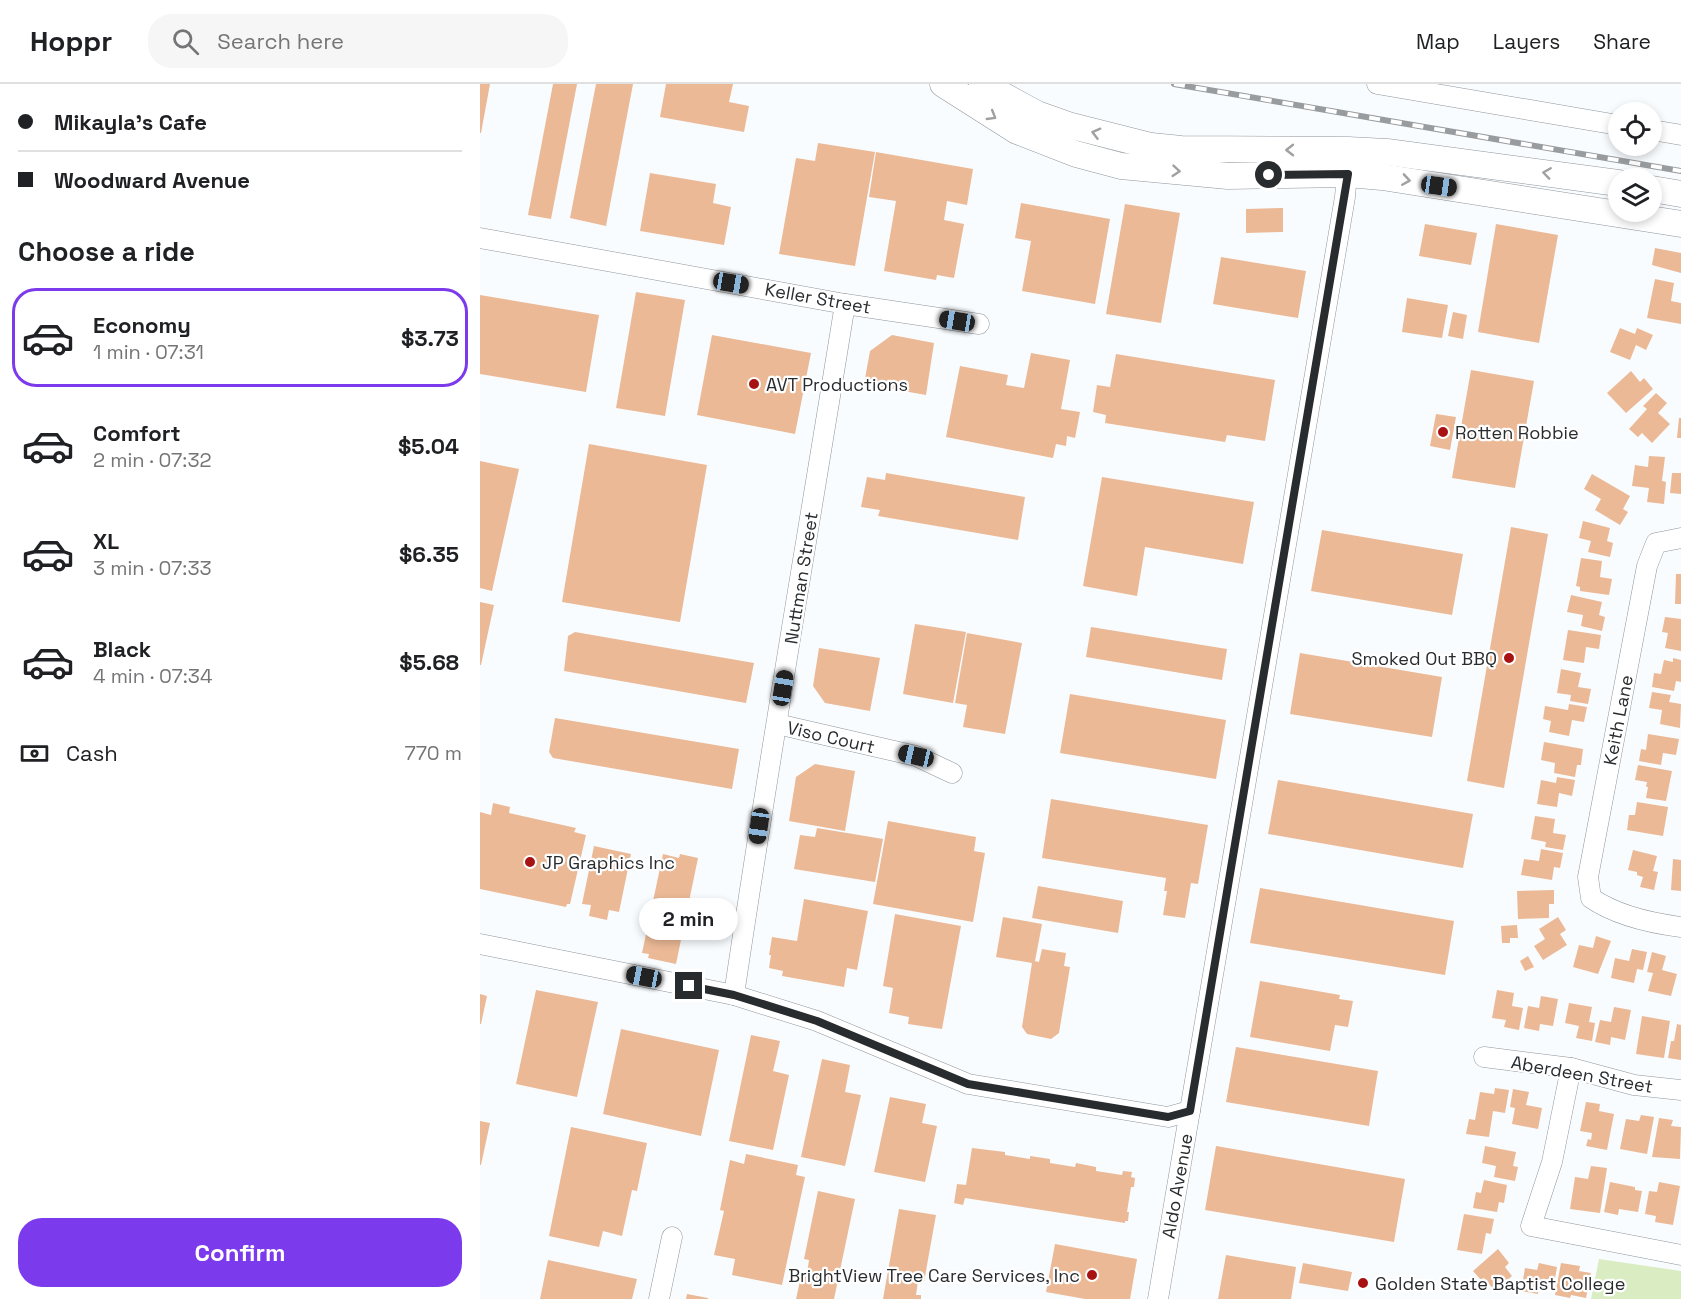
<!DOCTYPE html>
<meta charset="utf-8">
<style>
:root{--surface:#fff;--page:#f6f6f6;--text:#202124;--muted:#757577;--line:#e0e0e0;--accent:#7c3aed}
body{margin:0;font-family:"Space Grotesk",sans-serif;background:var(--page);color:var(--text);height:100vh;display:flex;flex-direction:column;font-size:22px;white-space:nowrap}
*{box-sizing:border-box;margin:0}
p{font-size:20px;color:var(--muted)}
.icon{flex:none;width:33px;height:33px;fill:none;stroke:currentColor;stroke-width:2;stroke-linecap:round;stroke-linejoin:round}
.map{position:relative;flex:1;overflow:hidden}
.details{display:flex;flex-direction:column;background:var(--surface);width:480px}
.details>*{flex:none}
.hud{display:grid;align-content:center;height:132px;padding:0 18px;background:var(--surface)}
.tools{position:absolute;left:1128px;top:18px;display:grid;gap:12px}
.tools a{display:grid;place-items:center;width:54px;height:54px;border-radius:50%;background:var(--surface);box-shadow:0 3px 9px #0003;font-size:30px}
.end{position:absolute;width:27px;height:27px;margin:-14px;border:8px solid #292c2e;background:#fff;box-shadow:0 0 0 3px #fff}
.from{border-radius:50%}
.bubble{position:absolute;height:42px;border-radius:21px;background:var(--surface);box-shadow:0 3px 9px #0003;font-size:20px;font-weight:800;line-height:42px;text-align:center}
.car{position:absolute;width:18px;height:36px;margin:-18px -9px;border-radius:8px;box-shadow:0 0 4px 2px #0007;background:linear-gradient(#222 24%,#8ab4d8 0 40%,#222 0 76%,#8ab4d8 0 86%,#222 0)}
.hud b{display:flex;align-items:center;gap:21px;height:57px;font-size:22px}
.hud b+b{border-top:2px solid var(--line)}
.hud i{width:15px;height:15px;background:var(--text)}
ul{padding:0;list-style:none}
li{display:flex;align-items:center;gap:18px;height:99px;margin:0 12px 9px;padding:0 6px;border:3px solid transparent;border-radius:24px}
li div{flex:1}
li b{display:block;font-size:22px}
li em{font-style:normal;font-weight:800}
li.selected{border-color:var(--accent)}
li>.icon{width:54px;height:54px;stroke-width:1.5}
h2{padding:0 18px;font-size:27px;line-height:72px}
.pay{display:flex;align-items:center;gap:15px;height:66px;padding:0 18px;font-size:22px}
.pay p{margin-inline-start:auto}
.action{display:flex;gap:12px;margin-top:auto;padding:12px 18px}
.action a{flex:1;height:69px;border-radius:24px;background:var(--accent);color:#fff;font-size:24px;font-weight:800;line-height:69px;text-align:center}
header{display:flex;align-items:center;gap:36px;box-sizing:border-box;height:84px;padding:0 30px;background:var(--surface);border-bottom:2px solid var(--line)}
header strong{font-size:28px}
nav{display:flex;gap:33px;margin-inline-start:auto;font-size:21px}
.search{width:420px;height:54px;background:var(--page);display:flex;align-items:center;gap:15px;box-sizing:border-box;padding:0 21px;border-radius:24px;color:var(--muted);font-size:22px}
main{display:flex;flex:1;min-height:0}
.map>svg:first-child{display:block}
.green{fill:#daedc2}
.building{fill:#ebb996}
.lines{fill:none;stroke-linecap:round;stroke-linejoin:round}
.minor-casing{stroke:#8f969c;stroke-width:21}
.major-casing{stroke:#8f969c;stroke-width:27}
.minor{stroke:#fff;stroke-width:20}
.major{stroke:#fff;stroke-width:26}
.rail-casing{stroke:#999c9f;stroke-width:6}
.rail{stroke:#fff;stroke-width:4;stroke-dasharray:11;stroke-linecap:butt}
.oneway{stroke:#9fa0a1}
.route{stroke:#292c2e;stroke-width:8}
.poi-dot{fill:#a71313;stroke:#fff;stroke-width:2}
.labels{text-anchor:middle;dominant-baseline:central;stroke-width:4.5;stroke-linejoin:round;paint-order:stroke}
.street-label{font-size:18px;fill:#292c2e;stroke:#fff}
.poi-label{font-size:18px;fill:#292c2e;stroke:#fff;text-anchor:start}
</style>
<header>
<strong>Hoppr</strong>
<div class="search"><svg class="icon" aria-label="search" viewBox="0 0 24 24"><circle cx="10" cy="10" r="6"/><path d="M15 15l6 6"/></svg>Search here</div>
<nav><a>Map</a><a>Layers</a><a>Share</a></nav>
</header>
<main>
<section class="details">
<div class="hud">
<b><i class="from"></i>Mikayla's Cafe</b>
<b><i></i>Woodward Avenue</b>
</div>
<h2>Choose a ride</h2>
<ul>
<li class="selected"><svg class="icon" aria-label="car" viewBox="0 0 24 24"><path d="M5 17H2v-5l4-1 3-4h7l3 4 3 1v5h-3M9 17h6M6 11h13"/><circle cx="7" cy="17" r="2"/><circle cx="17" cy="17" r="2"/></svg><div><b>Economy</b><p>1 min · 07:31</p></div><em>$3.73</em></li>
<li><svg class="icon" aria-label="car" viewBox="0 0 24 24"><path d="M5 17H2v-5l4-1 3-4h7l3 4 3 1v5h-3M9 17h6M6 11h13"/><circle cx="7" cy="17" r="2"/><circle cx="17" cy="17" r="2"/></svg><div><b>Comfort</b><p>2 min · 07:32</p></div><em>$5.04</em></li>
<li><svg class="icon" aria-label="car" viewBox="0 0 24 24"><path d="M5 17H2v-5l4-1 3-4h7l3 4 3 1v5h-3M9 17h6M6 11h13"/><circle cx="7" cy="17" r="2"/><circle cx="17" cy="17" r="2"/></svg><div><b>XL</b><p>3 min · 07:33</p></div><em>$6.35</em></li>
<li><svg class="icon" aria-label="car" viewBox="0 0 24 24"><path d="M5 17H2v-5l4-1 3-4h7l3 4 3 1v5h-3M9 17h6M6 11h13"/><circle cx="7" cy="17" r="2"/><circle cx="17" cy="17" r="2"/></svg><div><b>Black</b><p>4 min · 07:34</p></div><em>$5.68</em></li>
</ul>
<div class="pay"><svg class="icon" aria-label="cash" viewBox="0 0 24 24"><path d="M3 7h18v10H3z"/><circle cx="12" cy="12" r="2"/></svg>Cash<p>770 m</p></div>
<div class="action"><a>Confirm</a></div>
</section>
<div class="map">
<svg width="1201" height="1215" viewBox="0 0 1201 1215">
<rect width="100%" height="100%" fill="#f9fcff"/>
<polygon class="green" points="1119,1175 1201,1187 1201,1215 1111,1215"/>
<g class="building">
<polygon points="0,0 10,0 1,49 0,49"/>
<polygon points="73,0 97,0 71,135 48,131"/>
<polygon points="116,0 153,0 126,142 90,134"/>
<polygon points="186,0 253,0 249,18 269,22 264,48 180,33"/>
<polygon points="338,59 395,68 375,182 299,170 316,74 335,77"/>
<polygon points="396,68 493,85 487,121 467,117 464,136 484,140 474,194 457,191 456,196 404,187 416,117 389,113"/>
<polygon points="170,89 236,100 233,119 251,123 244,161 160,147"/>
<polygon points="541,119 630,135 615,220 542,207 551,157 535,154"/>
<polygon points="645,120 700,129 681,239 626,230"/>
<polygon points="803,124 803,148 766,149 766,125"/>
<polygon points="945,140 997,149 991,181 939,172"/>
<polygon points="1016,140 1078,151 1059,259 998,248"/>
<polygon points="1175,164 1201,169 1201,189 1172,181"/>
<polygon points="741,173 826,187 818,234 733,220"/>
<polygon points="1175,195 1194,199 1191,217 1201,219 1201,240 1167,234"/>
<polygon points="156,208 205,216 185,332 136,324"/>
<polygon points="0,211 119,231 106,308 0,290"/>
<polygon points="927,214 968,221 962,254 922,248"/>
<polygon points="973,228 987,231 983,255 968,252"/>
<polygon points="1140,244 1155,250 1157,244 1173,251 1166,266 1156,261 1150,276 1130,268"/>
<polygon points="232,251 331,269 315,350 217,331"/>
<polygon points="412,251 454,259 446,311 384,300 390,267"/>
<polygon points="551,269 590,276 581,325 600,328 595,354 587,352 586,362 576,360 573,374 466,353 480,282 528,291 526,301 544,304"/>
<polygon points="636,270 795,296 785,357 747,351 745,358 625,339 626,331 613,328 617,301 630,303"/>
<polygon points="991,286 1054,297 1035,404 972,394"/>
<polygon points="1151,287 1160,298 1164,294 1173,305 1146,329 1127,309"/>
<polygon points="1176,309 1187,319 1178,329 1190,340 1172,359 1162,349 1158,353 1149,345 1167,325 1163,322"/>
<polygon points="956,330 976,333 970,366 950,362"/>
<polygon points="1199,334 1201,334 1201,354 1197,354"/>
<polygon points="109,360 227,381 200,538 82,518"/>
<polygon points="1169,372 1185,373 1182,397 1186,398 1184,420 1167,418 1169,404 1152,402 1155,381 1168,383"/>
<polygon points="0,377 39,385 12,507 0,504"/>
<polygon points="406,389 545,413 538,456 398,432 400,426 381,423 387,393 405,396"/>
<polygon points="1192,389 1201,389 1201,410 1190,409"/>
<polygon points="1112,390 1150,412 1143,425 1148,428 1140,441 1115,426 1121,415 1104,405"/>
<polygon points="622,393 774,418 763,480 665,463 657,512 603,502"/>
<polygon points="1103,437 1130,444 1127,457 1133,459 1130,473 1108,468 1111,457 1099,454"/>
<polygon points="1031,443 1068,450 1024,704 987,697"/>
<polygon points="842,446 983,470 972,531 831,507"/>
<polygon points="1101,474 1122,477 1120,493 1132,495 1129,511 1100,507 1100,503 1096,502"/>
<polygon points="1196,490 1201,490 1201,520 1195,520"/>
<polygon points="1091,511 1122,518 1119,531 1125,533 1122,547 1101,542 1103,531 1087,528"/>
<polygon points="0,518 14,521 1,581 0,581"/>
<polygon points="1185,533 1201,535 1201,567 1185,564 1188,549 1182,548"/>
<polygon points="435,540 486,548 473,619 423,610"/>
<polygon points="611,543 747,565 742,596 606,573"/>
<polygon points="1088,546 1121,551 1119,565 1106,563 1104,579 1083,576"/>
<polygon points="95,548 274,579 266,619 84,587 88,552"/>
<polygon points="487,549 542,559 525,650 483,643 487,621 475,619"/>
<polygon points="339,564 400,574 390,627 345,619 333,602"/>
<polygon points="820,569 962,593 952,653 810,630"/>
<polygon points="1193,574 1201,576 1201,598 1196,597 1194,607 1172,603 1174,589 1181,590 1184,576 1193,578"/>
<polygon points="1081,585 1101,589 1098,603 1111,605 1108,620 1090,617 1091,611 1077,609"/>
<polygon points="1172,608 1191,611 1189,618 1201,620 1200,644 1180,640 1182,626 1169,624"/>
<polygon points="590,610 746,636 736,695 580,669"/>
<polygon points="1089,620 1107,623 1104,638 1092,636 1089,652 1069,648 1071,637 1063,635 1065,622 1088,626"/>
<polygon points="75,634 259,665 252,705 73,674 69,668"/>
<polygon points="1168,650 1199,655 1196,671 1183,669 1181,681 1159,677 1161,665 1166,666"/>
<polygon points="1064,658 1103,665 1101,681 1097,681 1095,693 1074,689 1075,679 1061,676"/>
<polygon points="335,680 375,687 365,747 309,737 316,693"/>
<polygon points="1158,681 1192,687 1186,717 1166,714 1168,703 1166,703 1167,698 1155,696"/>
<polygon points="1077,693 1095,696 1092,712 1079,709 1077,723 1057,720 1061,696 1076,699"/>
<polygon points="798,696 993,730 983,784 788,750"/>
<polygon points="571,715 728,741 718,800 711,799 705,834 683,831 687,807 684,807 686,794 562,774"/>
<polygon points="1157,718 1188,723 1183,752 1147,746 1149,731 1155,731"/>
<polygon points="13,719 30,723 29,729 96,744 94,748 106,751 90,820 87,820 86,823 0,805 0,728 11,731"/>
<polygon points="1055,732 1075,735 1073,749 1086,751 1083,766 1065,763 1066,758 1051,755"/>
<polygon points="408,737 496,753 494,767 505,769 493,838 393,820"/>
<polygon points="337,744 403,755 395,798 314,785 320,751 335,753"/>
<polygon points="114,762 151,770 139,828 129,826 127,836 109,832 111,821 102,820"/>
<polygon points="1061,765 1083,769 1080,784 1074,783 1072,796 1041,791 1044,775 1059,777"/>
<polygon points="1153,766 1177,772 1173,787 1178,788 1174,806 1160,803 1163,793 1157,791 1157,788 1148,786"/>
<polygon points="183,770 199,774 200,770 218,774 196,880 168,874 169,870 162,869"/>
<polygon points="1193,775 1201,776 1201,807 1191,806"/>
<polygon points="558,802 643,817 638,849 552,834"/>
<polygon points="780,804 974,837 965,891 770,859"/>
<polygon points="1074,806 1074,820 1069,820 1069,834 1038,835 1037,807"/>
<polygon points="324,815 388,827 377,886 367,884 364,903 302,892 303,887 289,884 291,871 289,871 292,853 317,857"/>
<polygon points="415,830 481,842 462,945 428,940 429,933 409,929 413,904 403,902"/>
<polygon points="523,833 562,840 555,877 559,878 562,865 586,869 584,882 590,883 579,949 571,955 547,950 542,943 552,879 516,873"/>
<polygon points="1078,833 1086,846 1080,850 1087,861 1063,876 1054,862 1065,855 1059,845"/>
<polygon points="1037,841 1038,854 1030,854 1030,859 1022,859 1021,842"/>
<polygon points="1116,852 1131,857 1118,890 1093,883 1099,861 1113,864"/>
<polygon points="1152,865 1167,868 1163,886 1157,885 1154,899 1131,894 1135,874 1149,877"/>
<polygon points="1172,868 1186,872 1182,886 1197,890 1191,912 1168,907 1173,889 1167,888"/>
<polygon points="1048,872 1054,883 1045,887 1040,877"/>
<polygon points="780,897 860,911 859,915 873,917 868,943 855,941 850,967 770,953"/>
<polygon points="56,906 118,918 97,1013 36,1000"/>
<polygon points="1017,906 1034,909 1032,922 1043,924 1039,946 1024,943 1026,936 1012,934"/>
<polygon points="0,910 7,912 1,940 0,940"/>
<polygon points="1061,912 1078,915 1073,942 1060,940 1059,947 1044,944 1048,922 1059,924"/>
<polygon points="1089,919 1112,923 1109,938 1115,939 1112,957 1096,954 1099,942 1085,939"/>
<polygon points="1134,923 1151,926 1145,956 1131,953 1130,961 1115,958 1120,936 1131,938"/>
<polygon points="1162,932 1190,937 1184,974 1156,970"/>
<polygon points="1197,940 1201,941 1201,976 1188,974 1191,957 1194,957"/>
<polygon points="141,945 239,966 221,1052 123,1030"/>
<polygon points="271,951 300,957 293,987 309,991 293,1066 249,1057"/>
<polygon points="756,963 898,987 889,1042 746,1018"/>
<polygon points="342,975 370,981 365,1008 381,1011 365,1082 321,1073"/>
<polygon points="1015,1004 1029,1006 1025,1029 1013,1027 1009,1053 986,1050 989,1035 995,1036 1000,1008 1014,1010"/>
<polygon points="1033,1005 1049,1008 1046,1021 1062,1024 1058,1045 1032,1040 1035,1024 1030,1023"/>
<polygon points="410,1013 446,1020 442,1039 457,1042 445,1098 394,1088"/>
<polygon points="1106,1018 1120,1020 1119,1027 1134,1030 1127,1066 1106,1062 1108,1055 1111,1056 1112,1049 1100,1047"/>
<polygon points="1161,1031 1174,1033 1167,1070 1140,1065 1146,1035 1159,1037"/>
<polygon points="1179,1034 1193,1036 1191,1042 1201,1043 1200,1075 1172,1073"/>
<polygon points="0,1037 10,1039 1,1081 0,1081"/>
<polygon points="91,1043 167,1059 157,1107 152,1106 142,1152 123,1147 119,1163 69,1152"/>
<polygon points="736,1062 925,1095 914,1158 725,1126"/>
<polygon points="1005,1062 1036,1068 1033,1082 1038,1083 1035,1097 1014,1093 1016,1082 1002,1079"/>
<polygon points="492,1064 525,1068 525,1071 550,1075 550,1072 570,1075 570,1079 595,1083 596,1079 616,1083 616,1087 642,1091 643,1087 652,1088 651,1093 655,1094 654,1103 651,1103 647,1128 649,1128 648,1137 645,1137 645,1139 485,1114 483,1121 474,1119 477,1100 486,1101"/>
<polygon points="266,1070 318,1081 316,1091 325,1093 302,1201 252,1191 255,1175 234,1171 244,1127 240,1126 250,1076 264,1080"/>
<polygon points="1111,1082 1127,1084 1120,1129 1090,1125 1095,1093 1108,1095"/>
<polygon points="1004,1096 1027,1101 1024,1119 1019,1118 1017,1128 993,1124 996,1108 1001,1109"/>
<polygon points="1130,1098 1155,1103 1155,1106 1162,1107 1158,1128 1139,1125 1138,1131 1124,1128"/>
<polygon points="1179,1098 1200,1102 1193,1141 1175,1138 1176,1132 1165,1130 1169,1107 1177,1108"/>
<polygon points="338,1107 375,1115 354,1215 316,1215 322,1188 327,1189 329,1176 324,1175"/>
<polygon points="419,1125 456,1131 444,1198 438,1197 436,1211 441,1211 441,1215 403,1215"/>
<polygon points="984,1130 1014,1135 1011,1150 1006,1149 1002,1170 977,1166"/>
<polygon points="575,1160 657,1175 650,1215 605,1215 566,1208"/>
<polygon points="1018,1165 1029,1179 1025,1183 1032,1192 1015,1207 1004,1194 1001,1196 993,1187"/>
<polygon points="746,1171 816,1183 811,1215 738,1215"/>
<polygon points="68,1176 157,1195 152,1215 60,1215"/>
<polygon points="823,1179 872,1188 868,1207 819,1199"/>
<polygon points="1059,1179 1077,1183 1073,1206 1059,1203 1058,1210 1041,1207 1045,1184 1057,1186"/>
<polygon points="1081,1179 1100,1182 1099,1187 1111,1189 1106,1214 1091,1211 1090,1214 1075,1211"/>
<polygon points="207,1210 228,1214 228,1215 206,1215"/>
</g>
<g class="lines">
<g class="minor-casing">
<g id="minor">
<polyline points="897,0 1138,41"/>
<polyline points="1172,46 1201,51"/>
<polyline points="0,154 365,220 499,240"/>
<path d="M 1201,454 L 1176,459 L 1167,482 L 1108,793 L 1111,814 C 1137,832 1170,839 1201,843"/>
<polyline points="297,640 436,672 472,689"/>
<polyline points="0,860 254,911 337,937 488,1000 688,1033 710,1027"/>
<path d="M 254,911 C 288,680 328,450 365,220"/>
<polyline points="1004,973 1091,984 1154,1001 1201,1006"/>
<polyline points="1091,984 1072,1078 1051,1142 1201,1171"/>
<polyline points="179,1215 192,1153"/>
<polyline points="678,1215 865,113 868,76"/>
</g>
</g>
<g class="major-casing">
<g id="major">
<polyline points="463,0 537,47 596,70 641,82 748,92 868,90 902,93 1201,140"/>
<polyline points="502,0 557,30 588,41 671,62 701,65 868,66 907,68 1138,99"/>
<polyline points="1172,105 1201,110"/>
</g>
</g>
<use href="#minor" class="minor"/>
<use href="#major" class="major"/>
<g class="rail-casing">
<polyline id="rail" points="694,0 1201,87"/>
</g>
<use href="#rail" class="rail"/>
</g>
<defs><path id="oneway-chevron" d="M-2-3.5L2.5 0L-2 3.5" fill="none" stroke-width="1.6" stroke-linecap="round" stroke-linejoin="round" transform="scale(1.5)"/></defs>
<g class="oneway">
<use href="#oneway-chevron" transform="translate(512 32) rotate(31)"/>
<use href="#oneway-chevron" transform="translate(616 49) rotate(-165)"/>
<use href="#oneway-chevron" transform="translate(810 66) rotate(180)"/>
<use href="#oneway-chevron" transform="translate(696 87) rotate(5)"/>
<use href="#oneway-chevron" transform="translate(1067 89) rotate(-172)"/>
<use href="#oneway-chevron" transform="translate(926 96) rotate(9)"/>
</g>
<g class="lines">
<polyline class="route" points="209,902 254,911 337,937 488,1000 688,1033 710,1027 868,90 789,91"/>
</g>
<g class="poi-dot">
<circle cx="274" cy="300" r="6"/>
<circle cx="963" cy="348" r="6"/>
<circle cx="1029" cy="574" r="6"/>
<circle cx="50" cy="778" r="6"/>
<circle cx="612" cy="1191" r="6"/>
<circle cx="883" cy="1199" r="6"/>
</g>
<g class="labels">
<g class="street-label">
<text transform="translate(338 214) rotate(10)">Keller Street</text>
<text transform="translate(321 494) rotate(-81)">Nuttman Street</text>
<text transform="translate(1138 636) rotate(-79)">Keith Lane</text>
<text transform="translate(351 653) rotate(13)">Viso Court</text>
<text transform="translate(1102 990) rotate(10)">Aberdeen Street</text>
<text transform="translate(697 1102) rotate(-80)">Aldo Avenue</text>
</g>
<g class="poi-label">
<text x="286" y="300">AVT Productions</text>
<text x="975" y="348">Rotten Robbie</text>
<text x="1017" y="574" text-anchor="end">Smoked Out BBQ</text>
<text x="62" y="778">JP Graphics Inc</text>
<text x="600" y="1191" text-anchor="end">BrightView Tree Care Services, Inc</text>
<text x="895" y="1199">Golden State Baptist College</text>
</g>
</g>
</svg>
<div class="tools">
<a><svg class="icon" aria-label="locate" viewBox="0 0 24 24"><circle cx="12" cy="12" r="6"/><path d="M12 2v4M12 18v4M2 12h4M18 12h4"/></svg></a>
<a><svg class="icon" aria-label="layers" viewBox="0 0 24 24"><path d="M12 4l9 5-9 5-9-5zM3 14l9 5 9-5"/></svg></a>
</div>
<i class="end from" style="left:789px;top:91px"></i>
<i class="end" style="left:209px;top:902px"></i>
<div class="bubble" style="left:159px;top:814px;width:99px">2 min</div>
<i class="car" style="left:959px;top:102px;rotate:98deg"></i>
<i class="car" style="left:251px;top:199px;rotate:100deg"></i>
<i class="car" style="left:477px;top:237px;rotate:279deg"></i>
<i class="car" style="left:303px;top:604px;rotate:9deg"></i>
<i class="car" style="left:436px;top:672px;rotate:283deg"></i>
<i class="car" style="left:279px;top:742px;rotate:188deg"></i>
<i class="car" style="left:164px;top:893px;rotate:281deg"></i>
</div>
</main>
